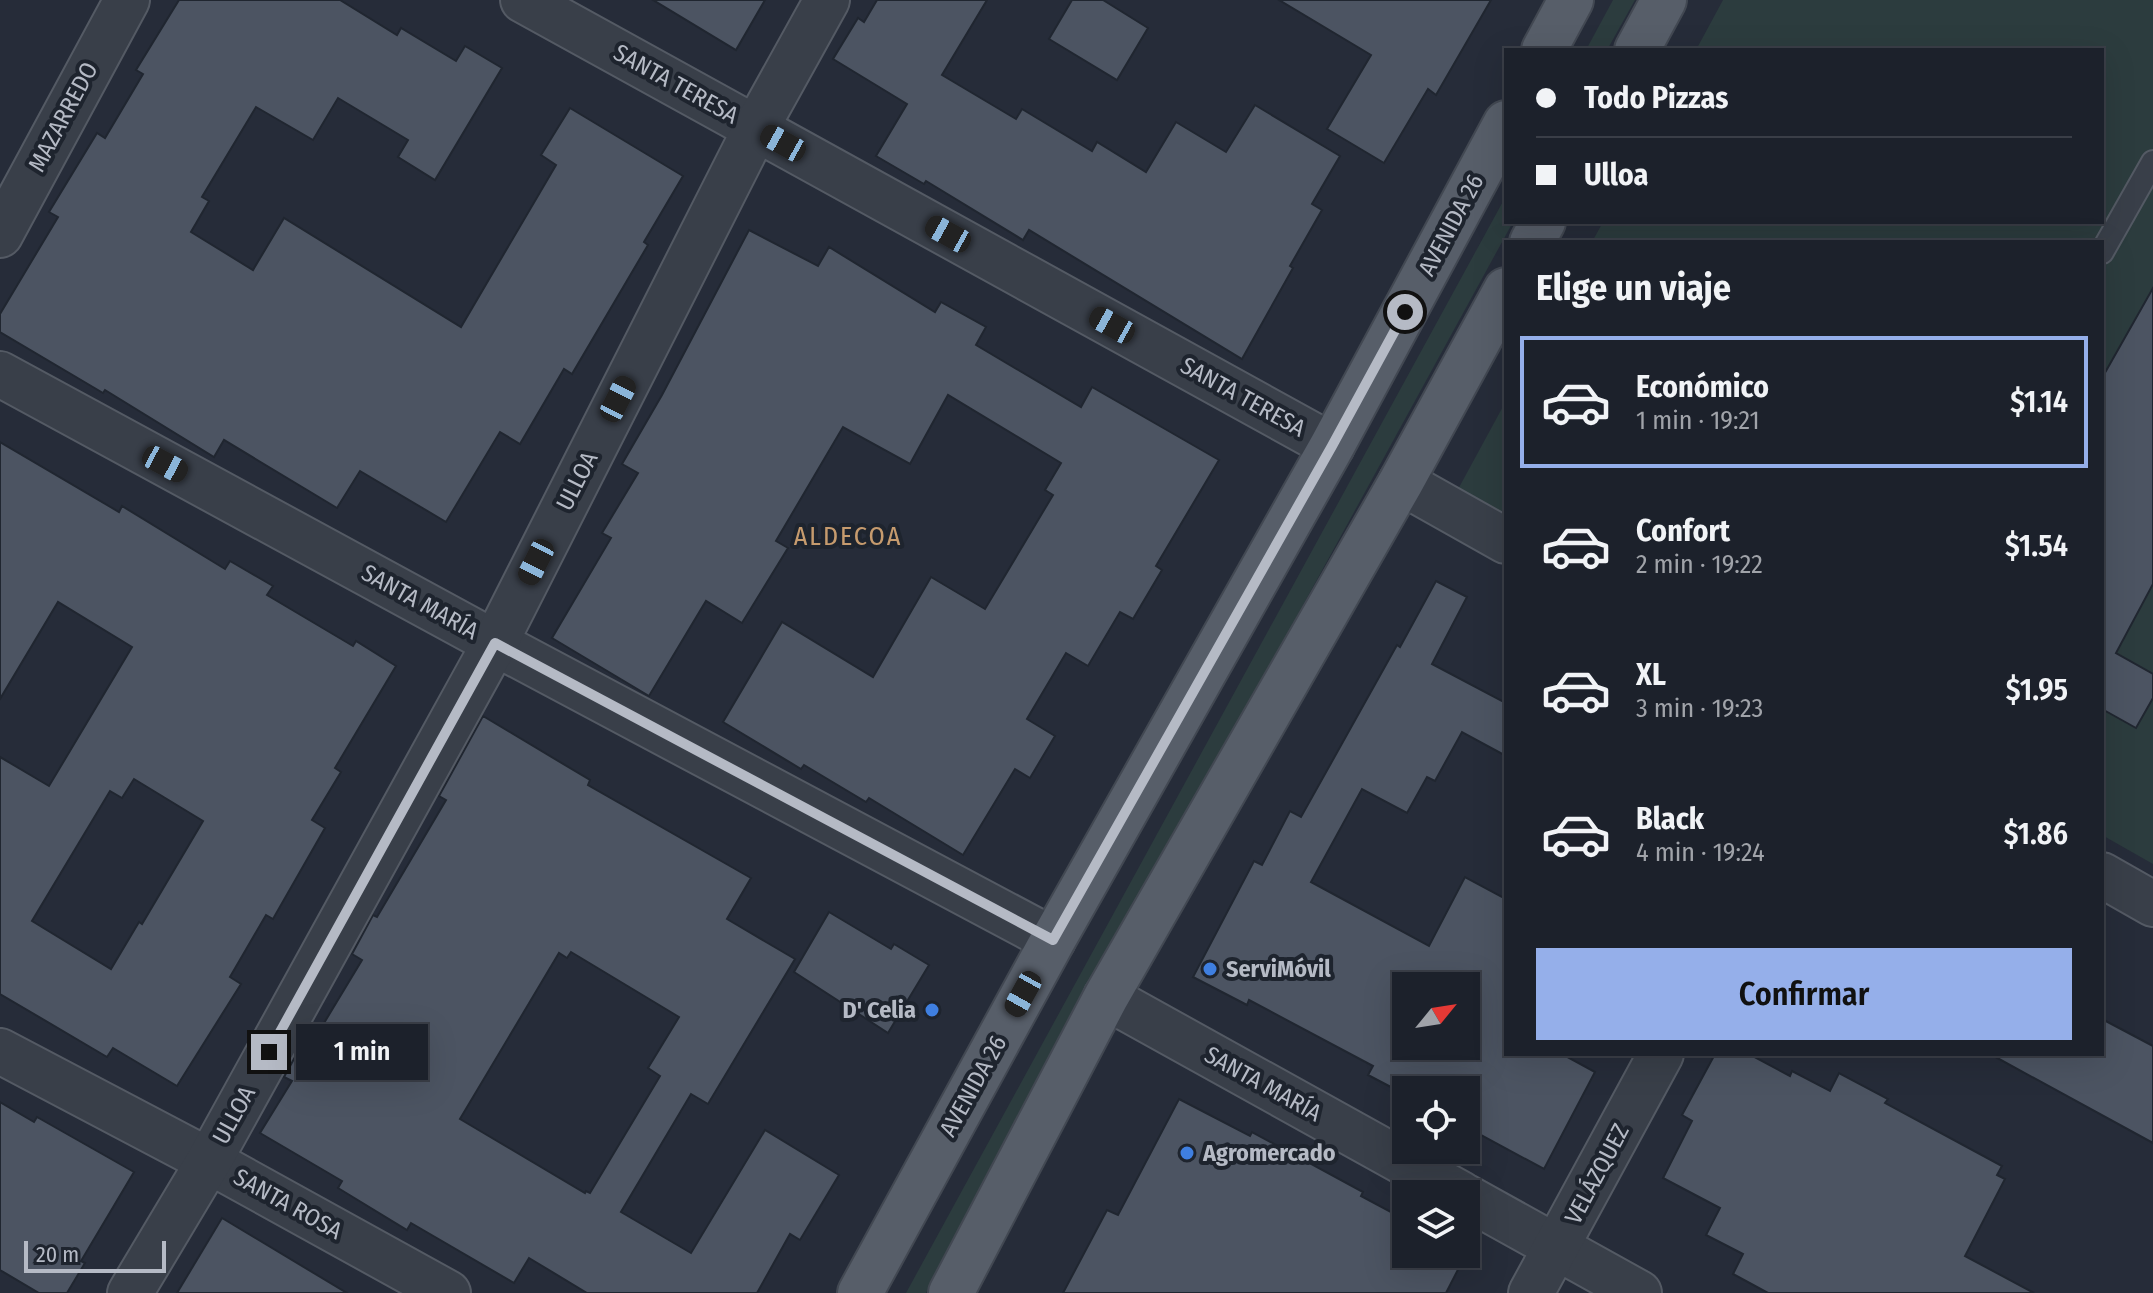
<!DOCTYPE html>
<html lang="es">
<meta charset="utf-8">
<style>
:root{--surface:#1c212b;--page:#292e37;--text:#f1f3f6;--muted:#a0a3a9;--line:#3a3e47;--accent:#95afea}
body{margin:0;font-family:"Fira Sans Condensed",sans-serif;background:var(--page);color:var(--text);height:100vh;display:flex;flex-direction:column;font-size:30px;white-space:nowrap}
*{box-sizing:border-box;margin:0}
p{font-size:26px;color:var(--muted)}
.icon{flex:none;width:44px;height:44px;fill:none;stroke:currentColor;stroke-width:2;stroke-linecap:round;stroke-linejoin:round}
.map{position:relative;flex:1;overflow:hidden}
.details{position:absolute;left:1504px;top:240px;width:600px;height:816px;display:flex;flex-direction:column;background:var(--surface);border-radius:0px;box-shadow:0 8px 32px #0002,0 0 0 2px var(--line)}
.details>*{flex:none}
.banner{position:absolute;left:1504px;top:48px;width:600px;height:176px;border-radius:0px;box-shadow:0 8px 32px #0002,0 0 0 2px var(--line);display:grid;align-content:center;height:176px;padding:0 32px;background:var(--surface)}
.needle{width:52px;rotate:60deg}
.tools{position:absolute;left:1392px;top:972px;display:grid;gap:16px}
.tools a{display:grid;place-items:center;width:88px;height:88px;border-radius:0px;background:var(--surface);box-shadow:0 8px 32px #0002,0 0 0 2px var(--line);font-size:40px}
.scale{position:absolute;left:24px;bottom:20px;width:142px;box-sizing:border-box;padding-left:8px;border:4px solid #b5bac5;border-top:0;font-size:22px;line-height:28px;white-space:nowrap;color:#b5bac5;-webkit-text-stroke:6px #1e242e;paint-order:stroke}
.end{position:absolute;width:36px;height:36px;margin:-18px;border:10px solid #b5bac5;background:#111;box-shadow:0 0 0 4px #111}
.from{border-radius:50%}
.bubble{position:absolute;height:56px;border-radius:0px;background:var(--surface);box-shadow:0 8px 32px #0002,0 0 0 2px var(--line);font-size:26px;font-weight:600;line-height:56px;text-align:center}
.car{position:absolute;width:24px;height:48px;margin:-24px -12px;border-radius:10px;box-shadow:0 0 6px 2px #0007;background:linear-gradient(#222 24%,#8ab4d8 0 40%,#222 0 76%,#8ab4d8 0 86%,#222 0)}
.banner b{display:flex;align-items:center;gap:28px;height:76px;font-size:30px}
.banner b+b{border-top:2px solid var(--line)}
.banner i{width:20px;height:20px;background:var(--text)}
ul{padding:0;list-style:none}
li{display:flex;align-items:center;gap:24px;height:132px;margin:0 16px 12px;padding:0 16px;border:4px solid transparent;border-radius:0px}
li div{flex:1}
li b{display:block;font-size:30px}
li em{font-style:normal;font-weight:600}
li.active{border-color:var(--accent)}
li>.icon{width:72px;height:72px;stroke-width:1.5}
h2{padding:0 32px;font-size:36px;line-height:96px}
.primary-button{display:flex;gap:16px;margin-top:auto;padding:16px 32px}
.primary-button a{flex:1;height:92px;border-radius:0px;background:var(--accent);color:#111;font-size:32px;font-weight:600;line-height:92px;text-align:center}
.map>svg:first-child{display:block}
.green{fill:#2c3c3e}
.building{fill:#4c5462;stroke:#202630;stroke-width:2;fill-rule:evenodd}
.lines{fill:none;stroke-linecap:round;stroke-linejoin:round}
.service-casing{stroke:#545a64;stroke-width:26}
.minor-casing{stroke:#545a64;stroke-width:48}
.primary-casing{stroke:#424852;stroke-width:48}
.service{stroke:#393f49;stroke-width:22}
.minor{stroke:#393f49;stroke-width:44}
.primary{stroke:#575e69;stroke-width:44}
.route{stroke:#b5bac5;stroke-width:10}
.shop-dot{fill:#3f7fe0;stroke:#1e242e;stroke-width:3}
.labels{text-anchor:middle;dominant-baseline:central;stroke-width:8;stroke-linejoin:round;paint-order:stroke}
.street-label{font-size:24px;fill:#b5bac5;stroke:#1e242e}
.poi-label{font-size:24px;font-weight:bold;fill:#b5bac5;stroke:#1e242e;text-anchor:start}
.neighbourhood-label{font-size:26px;letter-spacing:2px;fill:#c69b6e;stroke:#1e242e}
</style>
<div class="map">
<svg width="2153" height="1293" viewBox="0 0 2153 1293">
<rect width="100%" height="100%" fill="#262c39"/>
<g class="green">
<polygon points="1613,0 1635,0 1607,50 1586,50"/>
<polygon points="1723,0 2153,0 2153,864 2102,835 2102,242 1592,242 1603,222 2102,222 2102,50 1696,50"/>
<polygon points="1506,196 1506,222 1513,222 926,1293 906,1293"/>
<polygon points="1506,401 1506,518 1456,493"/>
</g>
<g class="building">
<polygon points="179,0 340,0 397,35 401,28 456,61 465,46 502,68 435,180 398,157 408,140 338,98 313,140 256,107 202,197 209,201 191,232 253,270 284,218 461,327 556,165 541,155 570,108 683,176 644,242 648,245 572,374 564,369 520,444 500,432 446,522 360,471 337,508 224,440 214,457 105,390 103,393 0,332 0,314 58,217 49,212 97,133 105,138 143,74 136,70"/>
<polygon points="653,0 765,0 736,50"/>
<polygon points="877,0 987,0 942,75 1016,119 1022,109 1092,151 1097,142 1146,172 1176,122 1226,152 1255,105 1340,156 1312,204 1322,210 1290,266 1293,268 1242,359 1029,230 1023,240 926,181 924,184 876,156 907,104 833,59 858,18 864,22"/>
<polygon points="1072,0 1103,0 1148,28 1117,80 1049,39"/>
<polygon points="1279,0 1491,0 1436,95 1428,89 1384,163 1327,129 1371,55"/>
<polygon points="749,230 818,266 829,247 935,312 941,302 986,327 976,345 1081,407 1092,387 1219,460 1156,566 1162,570 1133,619 1120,612 1088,666 1066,653 1027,719 1055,736 1030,778 1015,769 963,855 869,798 866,802 804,765 801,769 723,722 782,622 873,677 931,577 985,609 1053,495 1045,490 1061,463 948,395 910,464 843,427 776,541 788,548 742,623 706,601 649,696 552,638 611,538 602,533 638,473 622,464 662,395"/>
<polygon points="2153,288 2153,584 2116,653 2153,674 2153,698 2136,728 2102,709 2102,378"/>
<path d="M 0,442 L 119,512 L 122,506 L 225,569 L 230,561 L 273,586 L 267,595 L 353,646 L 356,641 L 396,666 L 335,768 L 341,772 L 312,820 L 325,828 L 273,919 L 266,915 L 230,977 L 241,984 L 177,1086 L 113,1048 L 107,1057 L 0,994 L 0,757 L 49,786 L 132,647 L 58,602 L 0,699 ZM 134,779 L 203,821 L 142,924 L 139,922 L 111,969 L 32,921 L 110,791 L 122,798 Z"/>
<path d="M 1436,581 L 1467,597 L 1432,664 L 1506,703 L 1506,756 L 1462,732 L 1435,781 L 1427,777 L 1407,813 L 1362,789 L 1311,882 L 1429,946 L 1465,877 L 1506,899 L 1506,1054 L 1562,1054 L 1595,1072 L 1544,1169 L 1466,1127 L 1466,1090 L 1406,1090 L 1406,1095 L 1368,1075 L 1373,1066 L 1249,1000 L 1247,1005 L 1193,977 L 1254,861 L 1262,865 L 1290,811 L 1301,817 L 1397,645 L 1400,647 ZM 1406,986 L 1466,986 L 1466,1046 L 1406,1046 Z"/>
<path d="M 483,716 L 590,780 L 588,785 L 751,878 L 727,919 L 795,959 L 708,1104 L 691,1094 L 621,1212 L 691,1253 L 765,1130 L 839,1175 L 800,1240 L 790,1234 L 757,1293 L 587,1293 L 529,1258 L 514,1283 L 411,1223 L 407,1230 L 338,1188 L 342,1181 L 260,1133 L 292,1081 L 284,1077 L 311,1028 L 318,1033 L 362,960 L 352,954 L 373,915 L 377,917 L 446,800 L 439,796 ZM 571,952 L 679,1017 L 648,1068 L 660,1076 L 590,1193 L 586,1191 L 585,1193 L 460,1119 L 559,953 L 567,958 Z"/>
<polygon points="829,912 891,949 894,944 929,965 888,1033 794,972"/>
<polygon points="2102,1019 2153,1046 2153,1143 1990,1054 2102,1054"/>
<polygon points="1715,1054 1749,1054 1790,1076 1792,1071 1830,1091 1839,1073 1888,1099 1885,1103 2002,1166 1997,1175 2005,1179 1965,1256 2034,1293 1768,1293 1733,1274 1743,1254 1706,1235 1720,1208 1663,1178 1692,1121 1682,1115"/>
<polygon points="1179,1099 1250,1136 1252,1132 1363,1192 1361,1196 1406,1220 1406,1254 1467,1252 1446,1293 1063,1293 1107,1210 1118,1215"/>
<polygon points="0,1102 34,1122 37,1117 134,1172 81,1261 85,1263 67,1293 39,1293 0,1270"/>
<polygon points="222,1218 347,1293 177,1293"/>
</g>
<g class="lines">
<g class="service-casing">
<polyline id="service" points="2102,252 2153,162"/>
</g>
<g class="minor-casing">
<g id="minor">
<polyline points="523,0 1332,446"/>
<polyline points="0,235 127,0"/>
<polyline points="0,374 495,643 1053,940"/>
<polyline points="1401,482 1506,541"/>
<polyline points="2102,875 2153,904"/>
<polyline points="1106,997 1461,1194"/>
<polyline points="0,1051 209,1161 448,1293"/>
<polyline points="1466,1197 1639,1293"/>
<polyline points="130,1293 209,1161 495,643 756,128 827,0"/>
<polyline points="1531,1293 1661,1054"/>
</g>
</g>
<g class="primary-casing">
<g id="primary">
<polyline points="1544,50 1571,0"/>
<polyline points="1637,50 1664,0"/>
<polyline points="1532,242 1543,222"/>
<polyline points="860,1293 1053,940 1332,446 1506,123"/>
<polyline points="951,1293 1106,997 1401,482 1506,290"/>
</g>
</g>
<use href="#service" class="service"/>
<use href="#minor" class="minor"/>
<use href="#primary" class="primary"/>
</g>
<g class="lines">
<polyline class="route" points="269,1052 495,643 1053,940 1332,446 1405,312"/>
</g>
<g class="shop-dot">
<circle cx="1210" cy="969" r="8"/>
<circle cx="932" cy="1010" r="8"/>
<circle cx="1187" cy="1153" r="8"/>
</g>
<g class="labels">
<g class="street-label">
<text transform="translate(676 84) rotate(29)">SANTA TERESA</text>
<text transform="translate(63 117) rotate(-62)">MAZARREDO</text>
<text transform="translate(1451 225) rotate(-62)">AVENIDA 26</text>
<text transform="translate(1243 397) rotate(29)">SANTA TERESA</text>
<text transform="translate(577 481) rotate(-63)">ULLOA</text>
<text transform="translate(420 602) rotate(29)">SANTA MARÍA</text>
<text transform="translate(1263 1084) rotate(29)">SANTA MARÍA</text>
<text transform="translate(973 1086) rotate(-61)">AVENIDA 26</text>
<text transform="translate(234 1115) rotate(-61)">ULLOA</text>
<text transform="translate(1597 1174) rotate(-62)">VELÁZQUEZ</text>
<text transform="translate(288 1204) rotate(29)">SANTA ROSA</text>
</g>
<g class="poi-label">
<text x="1226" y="969">ServiMóvil</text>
<text x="916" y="1010" text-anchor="end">D' Celia</text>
<text x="1203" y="1153">Agromercado</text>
</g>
<g class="neighbourhood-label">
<text x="848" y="536">ALDECOA</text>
</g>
</g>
</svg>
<div class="tools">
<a><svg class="needle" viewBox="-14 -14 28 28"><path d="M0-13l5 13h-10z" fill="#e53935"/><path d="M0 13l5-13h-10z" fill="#a0a3a9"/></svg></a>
<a><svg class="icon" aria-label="locate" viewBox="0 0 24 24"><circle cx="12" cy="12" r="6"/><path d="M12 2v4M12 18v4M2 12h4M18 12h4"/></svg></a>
<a><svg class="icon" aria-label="layers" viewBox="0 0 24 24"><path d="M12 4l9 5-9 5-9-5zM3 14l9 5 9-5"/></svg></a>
</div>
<div class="scale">20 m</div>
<i class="end from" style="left:1405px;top:312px"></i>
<i class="end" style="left:269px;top:1052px"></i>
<div class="bubble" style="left:296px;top:1024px;width:132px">1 min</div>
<i class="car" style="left:783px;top:143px;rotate:299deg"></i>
<i class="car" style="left:948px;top:234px;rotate:299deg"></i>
<i class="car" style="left:1112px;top:325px;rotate:299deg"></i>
<i class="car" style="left:618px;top:399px;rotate:27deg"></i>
<i class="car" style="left:165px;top:464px;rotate:118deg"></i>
<i class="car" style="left:536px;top:562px;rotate:207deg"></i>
<i class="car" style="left:1023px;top:994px;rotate:209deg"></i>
<div class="banner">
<b><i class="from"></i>Todo Pizzas</b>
<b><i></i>Ulloa</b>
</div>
<section class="details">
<h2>Elige un viaje</h2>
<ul>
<li class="active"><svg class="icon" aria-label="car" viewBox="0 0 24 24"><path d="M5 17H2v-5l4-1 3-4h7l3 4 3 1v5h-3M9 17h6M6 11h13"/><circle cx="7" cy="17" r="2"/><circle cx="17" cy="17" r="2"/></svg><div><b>Económico</b><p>1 min · 19:21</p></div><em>$1.14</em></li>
<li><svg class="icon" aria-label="car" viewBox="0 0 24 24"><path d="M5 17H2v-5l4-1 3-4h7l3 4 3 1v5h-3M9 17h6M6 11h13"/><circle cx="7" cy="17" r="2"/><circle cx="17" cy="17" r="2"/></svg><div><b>Confort</b><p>2 min · 19:22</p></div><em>$1.54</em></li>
<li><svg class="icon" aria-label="car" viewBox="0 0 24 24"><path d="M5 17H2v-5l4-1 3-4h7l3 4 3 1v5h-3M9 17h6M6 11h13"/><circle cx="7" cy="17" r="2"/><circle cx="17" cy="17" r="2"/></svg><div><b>XL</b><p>3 min · 19:23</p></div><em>$1.95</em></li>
<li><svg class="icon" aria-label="car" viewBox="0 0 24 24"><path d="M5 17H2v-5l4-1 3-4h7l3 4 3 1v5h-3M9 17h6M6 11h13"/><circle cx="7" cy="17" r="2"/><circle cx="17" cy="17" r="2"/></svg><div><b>Black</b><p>4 min · 19:24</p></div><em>$1.86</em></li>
</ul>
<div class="primary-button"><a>Confirmar</a></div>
</section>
</div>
